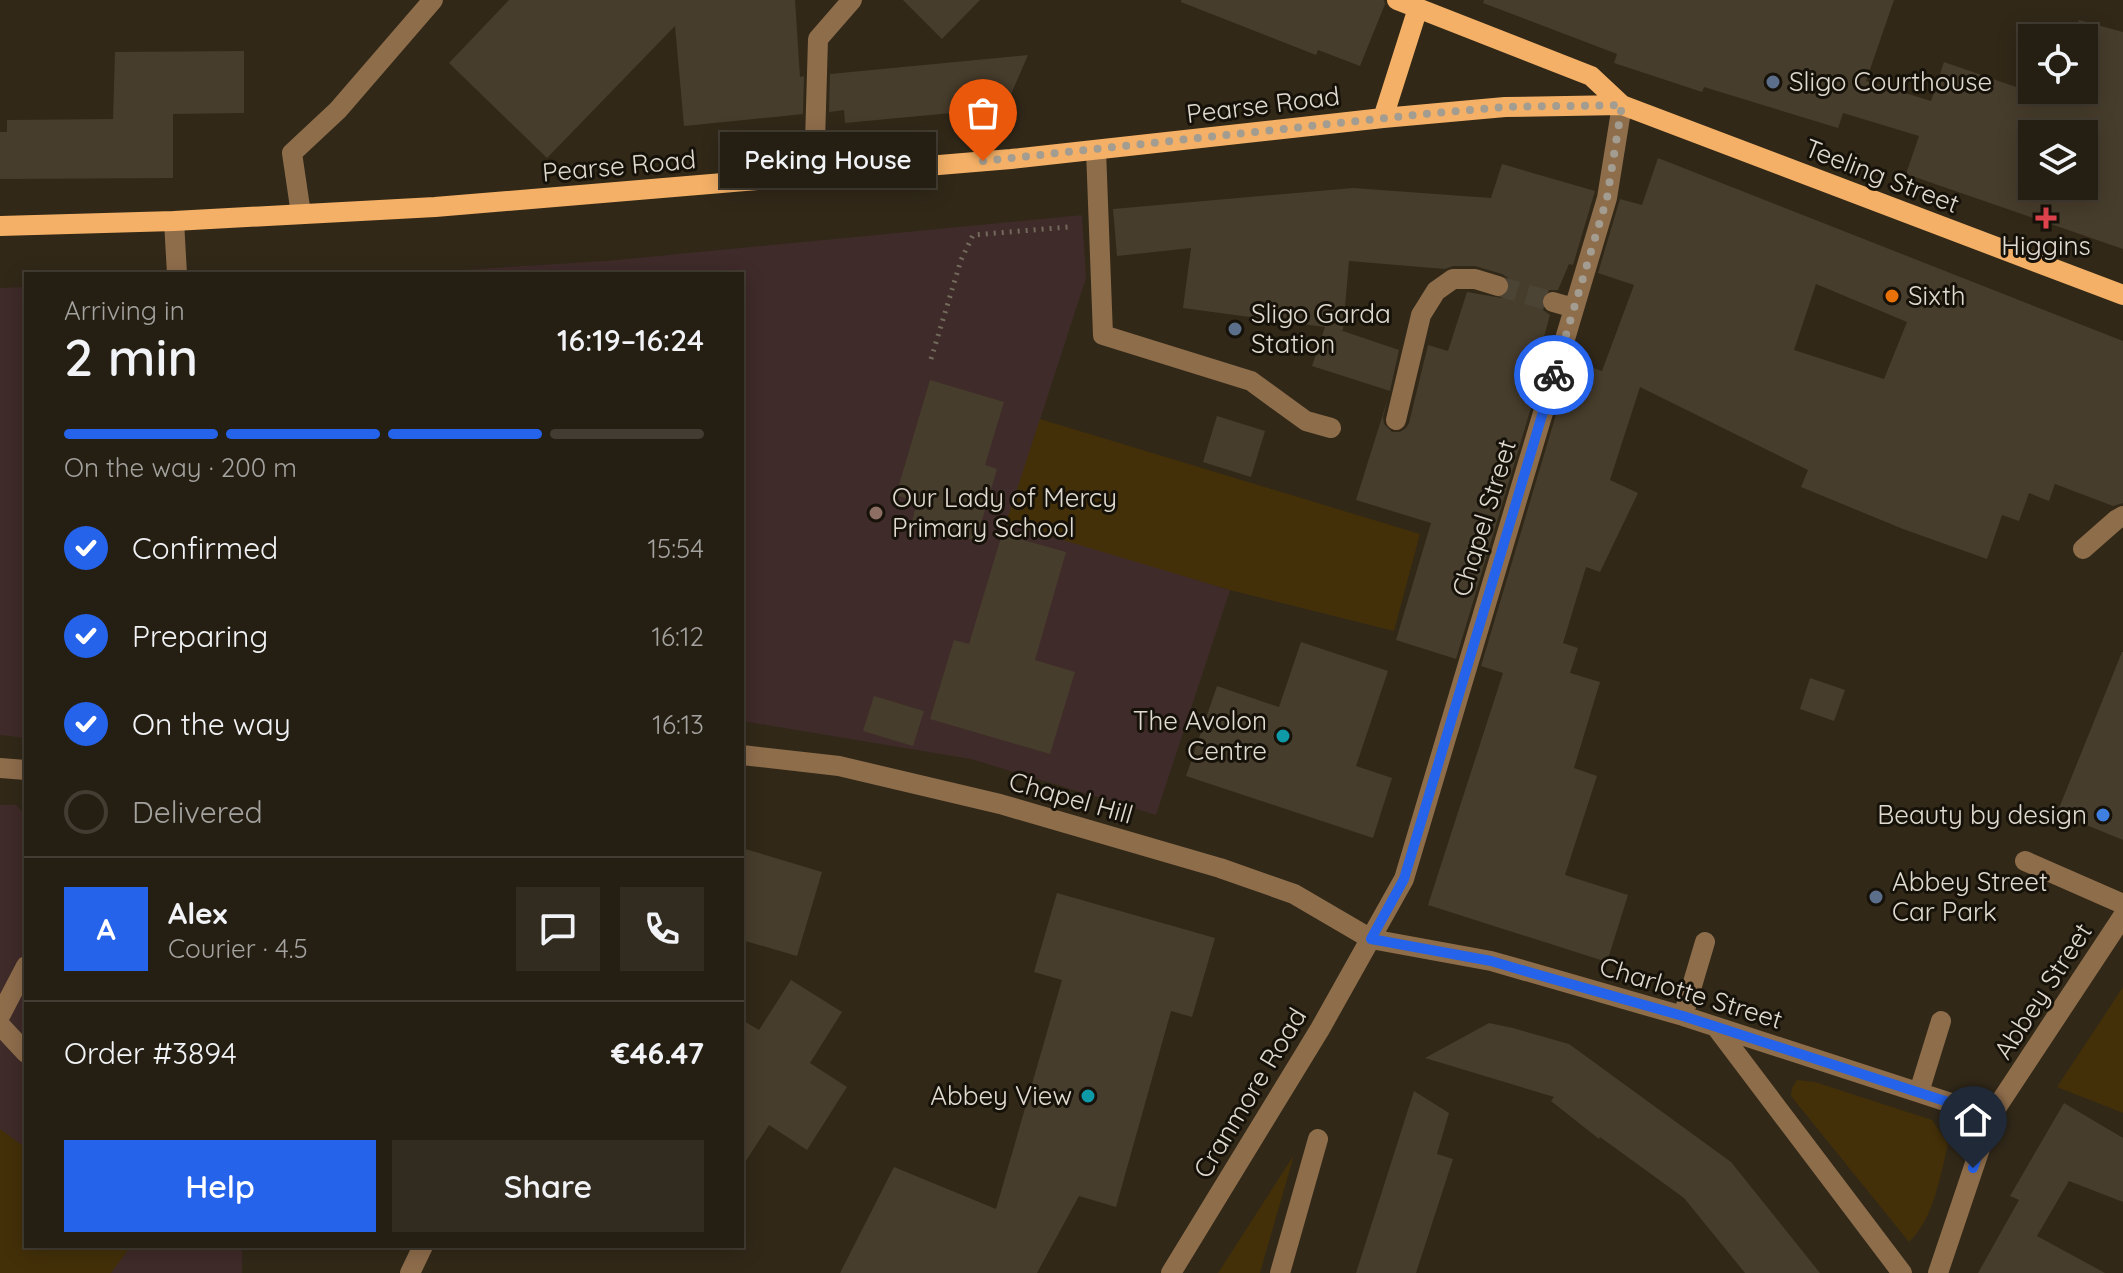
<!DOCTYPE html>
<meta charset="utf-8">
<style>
body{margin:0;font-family:Quicksand,sans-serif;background:#312b20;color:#f1f3f6;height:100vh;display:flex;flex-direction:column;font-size:30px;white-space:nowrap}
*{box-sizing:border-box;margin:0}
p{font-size:26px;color:#a3a29f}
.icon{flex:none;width:44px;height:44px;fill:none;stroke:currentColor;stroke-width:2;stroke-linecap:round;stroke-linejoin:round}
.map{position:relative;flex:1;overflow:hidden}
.panel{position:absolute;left:24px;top:272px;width:720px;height:976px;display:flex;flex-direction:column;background:#251e12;border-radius:0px;box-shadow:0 4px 20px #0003,0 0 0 2px #423c32}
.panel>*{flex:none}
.controls{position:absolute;left:2018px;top:24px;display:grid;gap:16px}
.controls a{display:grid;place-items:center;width:80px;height:80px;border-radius:0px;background:#251e12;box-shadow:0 4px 20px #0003,0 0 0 2px #423c32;font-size:40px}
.pin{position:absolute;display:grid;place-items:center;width:68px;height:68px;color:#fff;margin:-82px -34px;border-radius:50% 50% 50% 0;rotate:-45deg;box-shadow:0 0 8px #0007}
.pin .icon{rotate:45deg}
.courier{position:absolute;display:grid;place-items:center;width:80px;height:80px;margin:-40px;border:6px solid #2563eb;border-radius:50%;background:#fff;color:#222;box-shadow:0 2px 10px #0007}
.bubble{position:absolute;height:56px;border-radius:0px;background:#251e12;box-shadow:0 4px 20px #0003,0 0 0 2px #423c32;font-size:26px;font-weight:600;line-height:56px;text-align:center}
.summary em{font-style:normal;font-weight:600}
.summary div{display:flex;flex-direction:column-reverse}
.summary{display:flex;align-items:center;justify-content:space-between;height:136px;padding:0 40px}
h1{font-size:52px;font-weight:600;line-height:60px}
.bar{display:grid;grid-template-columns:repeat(4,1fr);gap:12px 8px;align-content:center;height:96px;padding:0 40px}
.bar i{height:10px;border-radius:6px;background:#423c32}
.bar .active{background:#2563eb}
.bar p{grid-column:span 4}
.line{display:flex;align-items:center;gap:20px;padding:0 40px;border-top:2px solid #423c32}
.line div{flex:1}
.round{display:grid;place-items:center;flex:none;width:84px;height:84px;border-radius:0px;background:#312b20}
ol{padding:0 40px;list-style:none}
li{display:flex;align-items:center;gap:24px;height:88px}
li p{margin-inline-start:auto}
li .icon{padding:8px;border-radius:50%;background:#2563eb;color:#fff;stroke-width:4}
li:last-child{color:#a3a29f}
li i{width:44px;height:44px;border:4px solid #423c32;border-radius:50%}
.action{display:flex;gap:16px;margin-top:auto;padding:16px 40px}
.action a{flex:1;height:92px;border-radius:0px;background:#2563eb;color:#fff;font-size:32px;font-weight:600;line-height:92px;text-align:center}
.action a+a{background:#312b20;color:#f1f3f6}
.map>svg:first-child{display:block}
.education{fill:#3f2b29}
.green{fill:#433009}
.building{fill:#473d2c;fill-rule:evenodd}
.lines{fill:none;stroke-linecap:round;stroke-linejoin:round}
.minor-tunnel{stroke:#4b4334;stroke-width:20;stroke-dasharray:20 10;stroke-linecap:butt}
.path{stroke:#726a5c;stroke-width:5;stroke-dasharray:2 6;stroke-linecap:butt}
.minor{stroke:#8e6d4b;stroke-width:20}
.major{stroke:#f4b066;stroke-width:20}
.done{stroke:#a39c90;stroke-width:8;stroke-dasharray:0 14.4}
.route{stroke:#2563eb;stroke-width:10}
.service-dot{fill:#5c6f8a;stroke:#16120a;stroke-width:3}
.health-dot{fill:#e0444e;stroke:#16120a;stroke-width:3}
.food-dot{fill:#e8710a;stroke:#16120a;stroke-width:3}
.education-dot{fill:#8d6e63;stroke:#16120a;stroke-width:3}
.culture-dot{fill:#0f9aa8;stroke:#16120a;stroke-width:3}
.shop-dot{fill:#3f7fe0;stroke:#16120a;stroke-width:3}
.labels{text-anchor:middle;stroke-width:6;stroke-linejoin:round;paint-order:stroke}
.poi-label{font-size:26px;fill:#e0dad0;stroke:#16120a;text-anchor:start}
.street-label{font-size:26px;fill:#e0dad0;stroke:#16120a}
</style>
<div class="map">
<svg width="2123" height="1273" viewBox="0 0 2123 1273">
<rect width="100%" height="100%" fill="#312818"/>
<path class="education" d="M1082,215l4,63 -73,225 114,55 103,32 -74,225 -185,-56 -229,-38v-447h-346l210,-13z
M26,287v451l-26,-3v-447z
M0,805h16l10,11v430h216v27h-242z"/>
<path class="green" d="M1040,419l380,115 -26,97 -164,-41 -224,-67z
M2123,987v126l-66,-26z
M1797,1080l18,2 117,38 16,24c-8,33 -14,74 -39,98l-118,-146 1,-8z
M0,1129l26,19v98h105l-20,27h-111z
M1294,1155l-34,118h-42z"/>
<path class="building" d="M509,0h286l5,77 4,-1 -1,38 -119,12 -9,-100 -128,132 -98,-95z
M903,0h77l-38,39z
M1181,0h203l1,4 -25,62 -42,-16 -2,5 -135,-53z
M1484,0h410l-28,81 65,20 13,-39 104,36 3,-8h33v-52h-12l7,-18 44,12v217l-217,-75 13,-38 -76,-23 -5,15 -134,-41 -2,5 -88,-29 3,-9 -134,-51zM2032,134h52v52h-52z
M244,51v62l-71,1v64l-173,1v-47h7v-12l106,-1 2,-67z
M1028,55l-23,53 -160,15 -1,-13 -15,2 1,-38z
M1658,158l465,183v162l-10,3 -58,-22 -6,17 -20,-8 -10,28 -17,-6 -15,44 -84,-30 -102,-42 7,-17 -168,-83 -30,93 28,13 -38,79 -14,-5 -23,76 15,5 -8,25 30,9 -26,86 23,8 -32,99 63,20 -21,67 -179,-57 75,-232 -22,-7 91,-305 30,10 32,-86 -36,-12 22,-74 22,6zM1816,284l91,38 -23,57 -90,-29z
M1502,164l93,27 -22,74 -4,-1 -11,26h-9l-6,3 -3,6 3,11 7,5 -10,36 7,3 -91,305 -60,-19 35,-117 -75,-23 32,-102 -5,19 1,7 8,8h8l6,-4 3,-5 19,-78 20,6 19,-59 35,6 8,-8 1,-6 -3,-6 -6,-4 -27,-8h-22l-8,3 -96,-8 -6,69h-3l59,20 -9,41 -78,-25 13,-39 -142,-19 8,-60 -74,8 -4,-47 240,-21 138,10z
M930,380l74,22 -19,63 12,4 -21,72 -64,-19 5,-20 -21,-7z
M1217,416l48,15 -14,46 -48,-15z
M1002,534l64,18 -31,108 40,12 -25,82 -120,-35 24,-79 15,4z
M1301,642l87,29 -32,95 36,12 -19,60 -187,-62 31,-90 62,21z
M2122,652h1v188l-66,-27z
M1810,678l35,12 -11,31 -34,-12z
M874,696l50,15 -11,35 -50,-15z
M742,848l80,24 -25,84 -55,-16z
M1057,893l158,45 -23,79 -21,-6 -55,196 -37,-11 -42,77h-197l54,-106 102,42 66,-229 -28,-8z
M791,980l51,32 -32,51 37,24 -40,63 -38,-25 -27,42v-147l17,10z
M1489,1023l24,5 56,16 162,118 89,111h-75l-61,-75 -84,-61 -1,2 -48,-38 3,-4 -129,-39z
M1414,1091l35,22 -12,41 16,5 -37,114h-60z
M2064,1103l59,35v64l-54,-21 -32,55 68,37h-127l41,-73 -9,-4z"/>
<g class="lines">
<path class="minor-tunnel" d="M1498,286l55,16"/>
<path class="path" d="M931,359l30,-99 12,-25 95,-8"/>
<path class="minor" d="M1096,150l7,185 148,46 55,40 25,7
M814,176l4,-137 34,-39
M301,214l-9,-61 46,-43 95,-110
M174,221l3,53
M1553,302l21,6
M1396,420l25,-105 15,-24 17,-12h22l23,7
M2083,549l33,-29 7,-4
M742,755l97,11 161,38 220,64 74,26 77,45 120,22 192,55 308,100
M0,768l26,2
M2025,861l98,43
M0,1016l26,-50
M1683,1016l22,-74
M0,1025l26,28
M1716,1027l186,246
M1919,1092l22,-71
M410,1273l13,-27
M1171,1273l149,-244 84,-150 203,-681 15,-93
M1280,1273l38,-134
M1938,1273l53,-157 132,-200"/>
<path class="major" d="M1397,0l194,76 31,29 501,190
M1383,118l35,-110
M0,226l174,-5 261,-14 576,-48 372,-41 122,-11 117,-2"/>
</g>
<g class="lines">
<path class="done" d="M983,161l431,-46 91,-8 117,-2 -15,93 -53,177"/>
<path class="route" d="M1554,375l-150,504 -33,60 120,22 27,8 165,47 308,100 -18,52"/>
</g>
<g class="service-dot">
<circle cx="1773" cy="82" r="8"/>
<circle cx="1235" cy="329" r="8"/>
<circle cx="1876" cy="897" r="8"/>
</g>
<path class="health-dot" d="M2042 206h8v8h8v8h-8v8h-8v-8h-8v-8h8z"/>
<circle class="food-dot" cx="1892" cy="296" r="8"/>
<circle class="education-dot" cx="876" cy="513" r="8"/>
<g class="culture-dot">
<circle cx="1283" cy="736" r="8"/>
<circle cx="1088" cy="1096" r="8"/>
</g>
<circle class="shop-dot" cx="2103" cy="815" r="8"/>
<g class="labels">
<g class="poi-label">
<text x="1789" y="91">Sligo Courthouse</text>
<text x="2046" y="255" text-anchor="middle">Higgins</text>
<text x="1908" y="305">Sixth</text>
<text x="1251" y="323">Sligo Garda<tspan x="1251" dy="30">Station</tspan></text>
<text x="892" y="507">Our Lady of Mercy<tspan x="892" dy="30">Primary School</tspan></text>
<text x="1267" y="730" text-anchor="end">The Avolon<tspan x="1267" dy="30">Centre</tspan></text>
<text x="2087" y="824" text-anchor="end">Beauty by design</text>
<text x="1892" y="891">Abbey Street<tspan x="1892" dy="30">Car Park</tspan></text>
<text x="1072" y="1105" text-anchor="end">Abbey View</text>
</g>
<g class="street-label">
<text transform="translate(1263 105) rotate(-7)" y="9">Pearse Road</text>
<text transform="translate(619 166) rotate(-5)" y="9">Pearse Road</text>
<text transform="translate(1882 176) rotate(21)" y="9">Teeling Street</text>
<text transform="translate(1484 518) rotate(-73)" y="9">Chapel Street</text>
<text transform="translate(1071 798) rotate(16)" y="9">Chapel Hill</text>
<text transform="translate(2043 991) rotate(-57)" y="9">Abbey Street</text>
<text transform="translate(1691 993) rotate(17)" y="9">Charlotte Street</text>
<text transform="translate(1250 1093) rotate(-59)" y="9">Cranmore Road</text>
</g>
</g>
</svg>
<div class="controls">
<a><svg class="icon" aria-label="locate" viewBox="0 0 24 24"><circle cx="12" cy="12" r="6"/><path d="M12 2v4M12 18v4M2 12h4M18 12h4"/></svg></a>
<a><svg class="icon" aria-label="layers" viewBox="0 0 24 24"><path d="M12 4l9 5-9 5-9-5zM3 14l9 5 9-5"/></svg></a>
</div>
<div class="pin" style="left:983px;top:161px;background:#ea580c"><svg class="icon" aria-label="bag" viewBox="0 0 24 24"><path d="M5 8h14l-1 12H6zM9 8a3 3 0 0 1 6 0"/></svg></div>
<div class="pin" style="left:1973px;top:1168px;background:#1f2937"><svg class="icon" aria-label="home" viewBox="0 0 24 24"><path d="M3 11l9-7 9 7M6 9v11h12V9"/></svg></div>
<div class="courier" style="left:1554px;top:375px"><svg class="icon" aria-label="bike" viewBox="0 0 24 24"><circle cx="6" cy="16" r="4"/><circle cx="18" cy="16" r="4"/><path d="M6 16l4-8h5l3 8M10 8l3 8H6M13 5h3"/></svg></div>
<div class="bubble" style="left:720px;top:132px;width:216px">Peking House</div>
<section class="panel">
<div class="summary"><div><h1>2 min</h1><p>Arriving in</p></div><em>16:19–16:24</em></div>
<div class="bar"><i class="active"></i><i class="active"></i><i class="active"></i><i></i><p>On the way · 200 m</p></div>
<ol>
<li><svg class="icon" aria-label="check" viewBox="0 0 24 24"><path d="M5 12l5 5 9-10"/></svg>Confirmed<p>15:54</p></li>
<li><svg class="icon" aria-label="check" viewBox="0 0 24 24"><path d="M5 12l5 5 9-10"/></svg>Preparing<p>16:12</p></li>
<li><svg class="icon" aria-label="check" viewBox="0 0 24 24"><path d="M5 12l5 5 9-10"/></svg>On the way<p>16:13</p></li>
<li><i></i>Delivered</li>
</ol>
<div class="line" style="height:144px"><b class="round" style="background:#2563eb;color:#fff">A</b><div><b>Alex</b><p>Courier · 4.5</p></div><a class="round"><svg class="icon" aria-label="chat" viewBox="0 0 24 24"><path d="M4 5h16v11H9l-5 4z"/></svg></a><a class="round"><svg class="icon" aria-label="phone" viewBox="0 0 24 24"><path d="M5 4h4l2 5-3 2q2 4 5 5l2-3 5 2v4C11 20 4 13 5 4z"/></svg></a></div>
<div class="line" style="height:104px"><div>Order #3894</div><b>€46.47</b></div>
<div class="action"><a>Help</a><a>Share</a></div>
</section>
</div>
